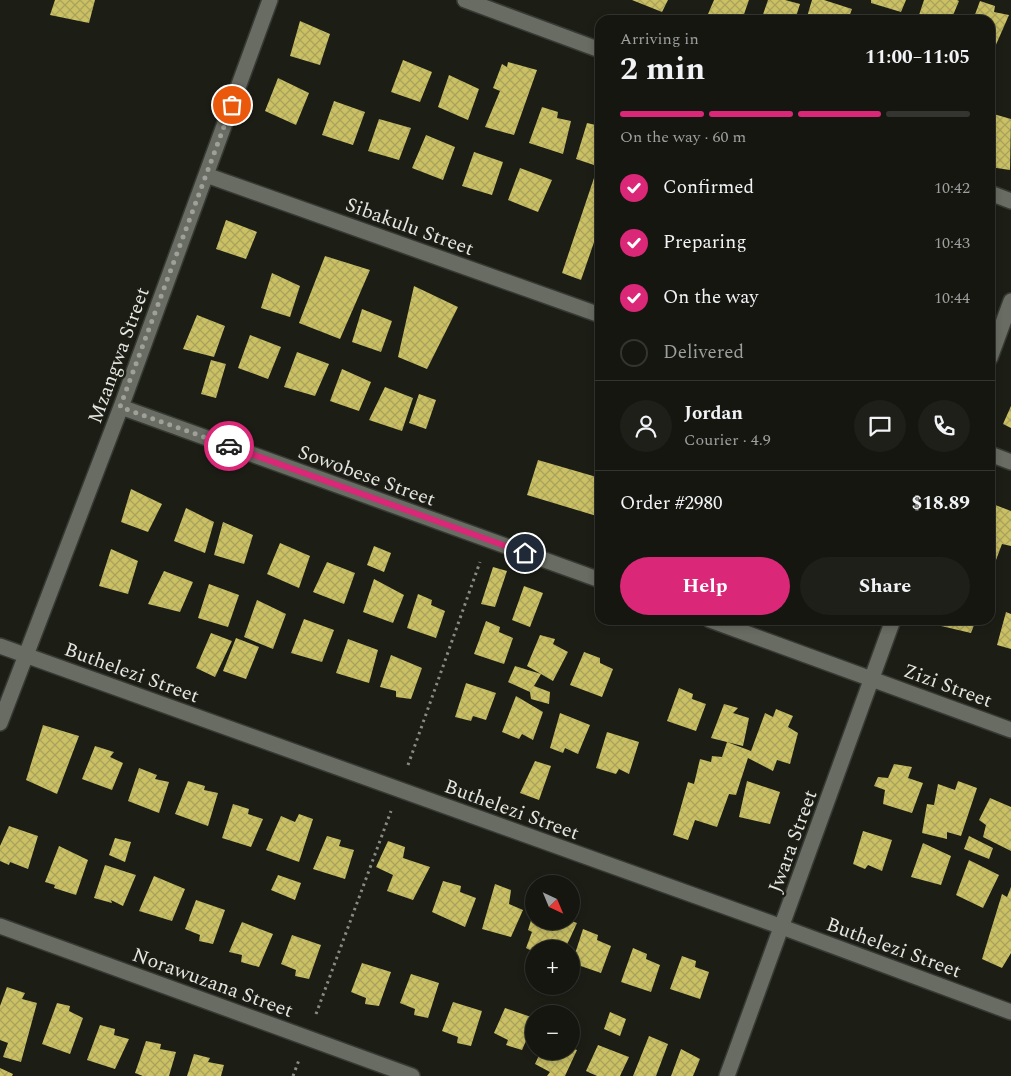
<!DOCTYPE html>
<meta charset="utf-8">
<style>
body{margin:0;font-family:Spectral,serif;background:#1e1f19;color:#f1f3f6;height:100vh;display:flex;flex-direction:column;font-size:19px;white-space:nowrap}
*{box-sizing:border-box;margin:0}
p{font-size:16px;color:#9d9f9f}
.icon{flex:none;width:28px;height:28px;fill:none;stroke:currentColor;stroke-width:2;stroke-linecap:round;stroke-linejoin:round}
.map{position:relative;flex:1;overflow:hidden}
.side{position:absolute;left:595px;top:15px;width:400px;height:610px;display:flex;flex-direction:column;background:#151610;border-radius:15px;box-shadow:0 2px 8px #0003,0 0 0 1px #343530}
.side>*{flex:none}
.needle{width:32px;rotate:136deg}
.tools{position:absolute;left:525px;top:875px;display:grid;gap:10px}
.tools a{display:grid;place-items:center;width:55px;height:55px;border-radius:50%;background:#151610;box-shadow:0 2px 8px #0003,0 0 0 1px #343530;font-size:25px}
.pin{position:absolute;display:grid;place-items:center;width:42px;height:42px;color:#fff;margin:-21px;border:2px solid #fff;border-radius:50%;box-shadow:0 1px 5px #0007}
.courier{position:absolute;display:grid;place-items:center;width:50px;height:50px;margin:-25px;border:4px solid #db2777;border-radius:50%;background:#fff;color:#222;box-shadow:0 1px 6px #0007}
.head em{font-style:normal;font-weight:700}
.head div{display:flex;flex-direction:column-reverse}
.head{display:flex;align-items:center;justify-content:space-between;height:85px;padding:0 25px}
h1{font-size:32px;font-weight:700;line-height:38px}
.bar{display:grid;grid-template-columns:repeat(4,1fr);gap:8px 5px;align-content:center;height:60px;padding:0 25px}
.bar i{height:6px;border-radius:4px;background:#343530}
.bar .current{background:#db2777}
.bar p{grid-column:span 4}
.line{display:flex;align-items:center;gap:12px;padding:0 25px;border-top:1px solid #343530}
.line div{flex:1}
.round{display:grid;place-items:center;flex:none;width:52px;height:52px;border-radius:26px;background:#1e1f19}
ol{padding:0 25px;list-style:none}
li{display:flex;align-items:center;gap:15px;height:55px}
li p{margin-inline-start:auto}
li .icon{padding:5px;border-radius:50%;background:#db2777;color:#fff;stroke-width:4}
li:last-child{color:#9d9f9f}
li i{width:28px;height:28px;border:2px solid #343530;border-radius:50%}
.cta{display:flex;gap:10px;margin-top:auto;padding:10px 25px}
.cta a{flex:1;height:58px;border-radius:30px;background:#db2777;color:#fff;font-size:20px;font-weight:700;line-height:58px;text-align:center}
.cta a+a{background:#1e1f19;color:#f1f3f6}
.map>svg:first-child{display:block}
.building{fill:url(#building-cross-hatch)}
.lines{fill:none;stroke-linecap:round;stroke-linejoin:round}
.street-casing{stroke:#373934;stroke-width:18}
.path{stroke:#888a84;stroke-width:3;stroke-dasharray:2.5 4;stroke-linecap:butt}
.street{stroke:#686c62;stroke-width:15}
.done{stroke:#9ea099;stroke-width:5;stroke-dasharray:0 9}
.route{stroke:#db2777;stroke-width:6}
.labels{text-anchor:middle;stroke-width:5;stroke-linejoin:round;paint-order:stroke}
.street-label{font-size:20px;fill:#e4e6e0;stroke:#1c1e16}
</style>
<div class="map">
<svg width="1011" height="1076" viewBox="0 0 1011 1076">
<defs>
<pattern id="building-cross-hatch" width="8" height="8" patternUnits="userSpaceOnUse" patternTransform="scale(1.25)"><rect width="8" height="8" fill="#cbc164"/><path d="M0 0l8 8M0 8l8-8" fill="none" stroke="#a9a25c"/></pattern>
</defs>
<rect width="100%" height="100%" fill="#1c1e16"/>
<path class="building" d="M55,0h40l-6,23 -39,-8z
M632,0h36l-6,12z
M714,0h35l-6,17 -35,-3z
M768,0h17l15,4 -5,16h-34z
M812,0h12l28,9 -4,11h-42z
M871,0h35l-5,12 -30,-9z
M924,0h33l2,1 -8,19h-28l-5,-2z
M980,1l15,5 -1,6 15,3 -14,32 -5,-2v-25h-17z
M300,21l30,13 -10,31 -30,-9z
M403,60l29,12 -12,30 -29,-10z
M508,62l29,8 -23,65 -29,-8 15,-36 -7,-3 9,-24 5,3z
M449,75l30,14 -11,31 -30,-13z
M278,78l31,15 -13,32 -31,-14z
M334,101l31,11 -12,33 -31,-10z
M542,107l16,5 -1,6 14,3 -8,33 -34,-11z
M990,113l21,6 -1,51 -20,-3z
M379,119l32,9 -12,32 -31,-9z
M587,123l13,3v41l-24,-8z
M426,135l29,12 -12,33 -31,-12z
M474,152l29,10 -11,33 -30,-9z
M520,168l32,12 -14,32 -30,-12z
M594,178l6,4v43l-19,55 -19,-7z
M226,220l31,12 -11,27 -30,-10z
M325,256l45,14 -30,69 -41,-16z
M272,273l28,13 -10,31 -29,-9z
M414,286l44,21 -31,62 -29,-12z
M362,309l30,12 -11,31 -29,-10z
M197,315l28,11 -11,31 -31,-8z
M250,335l31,12 -13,32 -30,-11z
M297,352l32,12 -14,32 -31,-9z
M211,360l15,4 -10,34 -15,-4z
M342,369l29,13 -12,29 -29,-10z
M385,387l28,11 -11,33 -33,-11z
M419,394l17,6 -10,29 -17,-6z
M1011,406v22l-8,-4z
M538,460l62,18v39l-73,-22z
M131,489l31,15 -14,28 -27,-10z
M990,503l21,8v35l-9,-2 -12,32z
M186,508l28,14 -9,31 -31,-12z
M223,522l30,13 -9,29 -30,-9z
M280,543l30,13 -11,32 -32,-14z
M374,546l17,7 -7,19 -17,-7z
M111,549l27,12 -10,33 -29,-8z
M327,562l28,11 -11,31 -31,-12z
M493,567l14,4 -12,36 -14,-3z
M164,571l29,11 -13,30 -32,-8z
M374,579l30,16 -11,28 -30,-11z
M209,584l30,11 -11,32 -30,-9z
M524,586l19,7 -13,34 -18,-7z
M418,594l14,6 -1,5 14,6 -9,27 -29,-10z
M257,600l29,14 -13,35 -29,-12z
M1006,612l5,2v35l-14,-4z
M304,619l30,11 -12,32 -31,-9z
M943,620h33l-5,13 -30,-7z
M486,621l14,6 -1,5 14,6 -9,26 -30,-10z
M211,633l21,8 -17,36 -19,-9z
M540,635l15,4 -2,5 15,8 -15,29 -12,-7 -7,12 16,6 -1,12 -18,-5 -1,-7 -22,-10 7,-16 26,8 -14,-8z
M236,638l23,9 -13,32 -23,-8z
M348,639l30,11 -9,33 -33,-10z
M584,652l16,6v5l13,6 -11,28 -32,-12z
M391,655l31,13 -11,31 -15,-2v-6l-16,-4z
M466,683l30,10 -10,27 -13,-4 -2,5 -16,-4z
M679,688l14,6 -1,5 14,5 -10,27 -29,-10z
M516,696l27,16 -10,28 -11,-6 -3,5 -17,-7z
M724,704l14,4 -5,5 16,5 -6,28 -32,-8z
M776,709l17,7 -5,11 10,6 -8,31 -13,-4 -4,11 -25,-13 -12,37 -7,-1 -12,33 -22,-7 -7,20 -15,-5 15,-53 6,2 6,-25 11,3 1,-6 10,1 5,-15 24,9 14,-38 8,4z
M560,713l30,12 -12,29 -13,-6 -2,5 -13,-5z
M43,725l36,11 -22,58 -31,-14z
M607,732l32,10 -10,32 -10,-5 -3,5 -20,-6z
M95,746l19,6 -4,5 13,6 -11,27 -30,-11z
M535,761l16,5 -12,34 -19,-7z
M894,764l18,3 -4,11 15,5 -11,30 -29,-9 2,-14 -11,-4 4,-9 10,1z
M139,768l18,7 -2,4 14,3 -10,31 -31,-12z
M188,781l17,5 -1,4 14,3 -10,33 -33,-12z
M747,781l33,11 -10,32 -31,-7z
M958,781l19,7 -16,48 -14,-4v7l-25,-6 5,-29 7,1 4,-21 17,6z
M990,798l21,9v44l-28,-14 3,-12 -7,-5z
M233,804l16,5 -1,5 15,5 -12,28 -29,-9z
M299,814l14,5 -14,43 -33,-12 15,-34 14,6z
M9,826l29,10 -10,33 -18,-7 -1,3 -9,-4v-15z
M863,831l29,9 -10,31 -14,-6 -3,4 -12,-5z
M327,836l14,4 -2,6 15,4 -9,29 -32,-10z
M969,836l24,12 -4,11 -25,-10z
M115,838l16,4 -6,20 -16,-7z
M388,841l17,6 -2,11 27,9 -17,33 -26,-9 6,-16 -17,-8z
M923,843l28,13 -10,29 -30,-8z
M59,846l29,14 -12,35 -22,-7 1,-3 -10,-3z
M969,860l30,15 -16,33 -27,-13z
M105,865l31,10 -13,31 -12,-6 1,3 -18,-5z
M278,875l23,8 -6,17 -24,-10z
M154,876l31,13 -13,32 -33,-10z
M443,881l18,5 -1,6 16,6 -11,29 -33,-15z
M495,884l16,6 -2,14 14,6 -12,27 -29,-8z
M1011,887v66l-9,15 -20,-9 20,-65 5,3z
M196,900l29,10 -12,34 -14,-3 1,-6 -15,-6z
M533,914l1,7h37l6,2 -12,26h-31v3l-8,-4 6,-16 -4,-2z
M242,922l31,12 -14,33 -18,-5 1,-7 -13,-3z
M583,929l15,6 -1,5 14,6 -10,27 -29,-10z
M292,935l29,10 -12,34 -14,-3 1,-6 -15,-6z
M633,948l14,6 -1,5 14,6 -9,27 -30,-10z
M682,956l14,5 -1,6 14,5 -9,27 -30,-10z
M362,963l29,9 -12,34 -14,-2 1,-6 -15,-6z
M411,974l28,9 -11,35 -14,-3 1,-6 -15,-6z
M7,987l18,6 -3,6 15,4 -16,59 -18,-5 5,-14 -8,-3v-34z
M453,1002l29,9 -11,35 -14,-3 1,-6 -16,-6z
M57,1003l13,3 -1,5 14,7 -13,36 -28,-10z
M505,1008l29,10v5l-12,27 -16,-5 2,-5 -14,-7z
M610,1012l16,7 -6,17 -16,-7z
M100,1025l15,4 -1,6 15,4 -14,30 -28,-9z
M649,1036l19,8 -12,32h-23z
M146,1041l15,3 -1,5 16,3 -7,24h-26l-8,-3z
M598,1045l31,12 -9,19h-23l-11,-5z
M571,1048l6,2 -12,26h-18l3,-4 -15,-8 6,-13h30z
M681,1049l19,10 -7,17h-22z
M194,1054l16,4 -2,4 16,3 -3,11h-34z
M0,1068l13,6 -1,2h-12z"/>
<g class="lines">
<g class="street-casing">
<path id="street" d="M465,0l135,50
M206,175l394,140
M990,193l21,8
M990,358l21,-57
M121,407l479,173
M990,454l21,8
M710,620l301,110
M0,646l782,281 229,85
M0,723l121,-316 149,-407
M0,926l412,150
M727,1076l166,-456"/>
</g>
<path class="path" d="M408,765l72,-203
M316,1014l75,-203
M293,1076l6,-16"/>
<use href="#street" class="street"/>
</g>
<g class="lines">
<path class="done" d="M229,446l-109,-39 112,-302"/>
<path class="route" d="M229,446l296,107"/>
</g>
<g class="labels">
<g class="street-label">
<text transform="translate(410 226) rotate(20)" y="7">Sibakulu Street</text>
<text transform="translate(118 355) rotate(-70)" y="7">Mzangwa Street</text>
<text transform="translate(367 475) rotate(20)" y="7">Sowobese Street</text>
<text transform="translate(132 672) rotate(20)" y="7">Buthelezi Street</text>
<text transform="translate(948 685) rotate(20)" y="7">Zizi Street</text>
<text transform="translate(512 809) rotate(20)" y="7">Buthelezi Street</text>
<text transform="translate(792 841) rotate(-70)" y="7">Jwara Street</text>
<text transform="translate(894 947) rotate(20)" y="7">Buthelezi Street</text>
<text transform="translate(213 982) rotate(20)" y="7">Norawuzana Street</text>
</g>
</g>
</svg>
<div class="tools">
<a><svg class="needle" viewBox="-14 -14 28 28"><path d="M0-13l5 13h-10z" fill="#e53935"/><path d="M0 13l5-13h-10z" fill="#9d9f9f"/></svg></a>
<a>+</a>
<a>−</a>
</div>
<div class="pin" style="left:232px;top:105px;background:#ea580c"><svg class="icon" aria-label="bag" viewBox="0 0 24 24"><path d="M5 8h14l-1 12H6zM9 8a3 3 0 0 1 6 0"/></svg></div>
<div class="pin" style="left:525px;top:553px;background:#1f2937"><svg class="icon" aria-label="home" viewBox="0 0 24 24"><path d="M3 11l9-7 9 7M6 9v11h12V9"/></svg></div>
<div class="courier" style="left:229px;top:446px"><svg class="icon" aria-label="car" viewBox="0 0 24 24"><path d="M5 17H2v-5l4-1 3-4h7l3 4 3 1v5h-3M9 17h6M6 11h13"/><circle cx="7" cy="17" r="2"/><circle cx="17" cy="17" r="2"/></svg></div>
<section class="side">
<div class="head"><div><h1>2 min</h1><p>Arriving in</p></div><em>11:00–11:05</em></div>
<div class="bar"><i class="current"></i><i class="current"></i><i class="current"></i><i></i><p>On the way · 60 m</p></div>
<ol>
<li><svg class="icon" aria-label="check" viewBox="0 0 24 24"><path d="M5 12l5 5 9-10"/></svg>Confirmed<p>10:42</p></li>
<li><svg class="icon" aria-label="check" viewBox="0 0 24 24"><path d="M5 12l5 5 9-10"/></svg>Preparing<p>10:43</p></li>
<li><svg class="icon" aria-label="check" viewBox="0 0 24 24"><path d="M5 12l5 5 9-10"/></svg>On the way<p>10:44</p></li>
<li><i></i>Delivered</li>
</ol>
<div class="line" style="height:90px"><a class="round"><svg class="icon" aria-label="person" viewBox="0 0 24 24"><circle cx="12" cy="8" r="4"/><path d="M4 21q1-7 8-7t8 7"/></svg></a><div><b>Jordan</b><p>Courier · 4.9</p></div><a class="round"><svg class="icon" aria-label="chat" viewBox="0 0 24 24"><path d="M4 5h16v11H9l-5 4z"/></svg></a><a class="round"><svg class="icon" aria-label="phone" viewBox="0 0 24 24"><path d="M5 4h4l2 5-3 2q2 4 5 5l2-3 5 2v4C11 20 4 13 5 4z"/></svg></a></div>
<div class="line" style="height:65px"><div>Order #2980</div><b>$18.89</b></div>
<div class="cta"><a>Help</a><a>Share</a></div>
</section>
</div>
